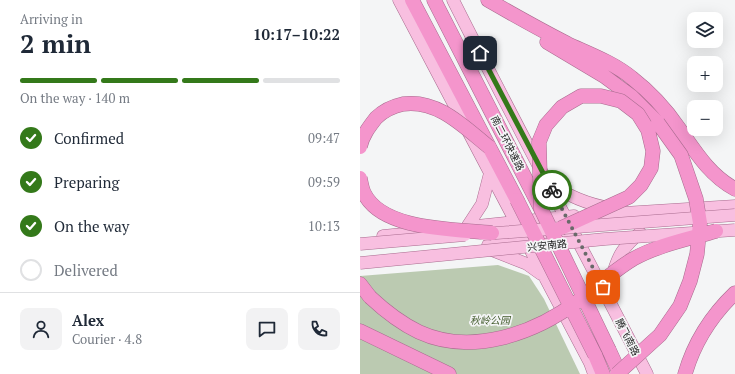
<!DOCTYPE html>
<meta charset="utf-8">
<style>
body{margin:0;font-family:"PT Serif","Noto Sans SC",serif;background:#f2f2f3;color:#1f2937;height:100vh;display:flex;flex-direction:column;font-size:15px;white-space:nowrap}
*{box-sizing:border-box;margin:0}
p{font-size:13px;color:#747a83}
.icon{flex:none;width:22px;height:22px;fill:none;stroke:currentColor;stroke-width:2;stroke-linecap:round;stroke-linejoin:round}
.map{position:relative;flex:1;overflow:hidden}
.sheet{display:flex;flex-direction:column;background:#fff;width:360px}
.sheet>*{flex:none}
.buttons{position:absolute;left:327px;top:12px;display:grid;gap:8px}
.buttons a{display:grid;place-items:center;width:36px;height:36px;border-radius:8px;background:#fff;box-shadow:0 4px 16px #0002;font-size:20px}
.pin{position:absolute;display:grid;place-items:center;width:34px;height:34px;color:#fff;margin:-17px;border-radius:8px;box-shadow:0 2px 6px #0006}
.courier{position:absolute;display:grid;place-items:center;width:40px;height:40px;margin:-20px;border:3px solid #34791a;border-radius:50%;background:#fff;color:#222;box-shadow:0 1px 5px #0007}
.head em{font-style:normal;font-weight:800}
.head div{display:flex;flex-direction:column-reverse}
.head{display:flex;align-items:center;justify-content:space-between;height:68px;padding:0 20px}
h1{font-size:26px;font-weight:800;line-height:30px}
.bar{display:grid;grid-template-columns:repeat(4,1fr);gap:6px 4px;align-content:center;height:48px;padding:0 20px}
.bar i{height:5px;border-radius:3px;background:#e0e1e3}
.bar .current{background:#34791a}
.bar p{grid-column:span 4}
.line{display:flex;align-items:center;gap:10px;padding:0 20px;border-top:1px solid #e0e1e3}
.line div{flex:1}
.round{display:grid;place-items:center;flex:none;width:42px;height:42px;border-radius:8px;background:#f2f2f3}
ol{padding:0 20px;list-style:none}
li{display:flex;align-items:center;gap:12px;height:44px}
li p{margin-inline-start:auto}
li .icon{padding:4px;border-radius:50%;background:#34791a;color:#fff;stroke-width:4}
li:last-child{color:#747a83}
li i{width:22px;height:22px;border:2px solid #e0e1e3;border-radius:50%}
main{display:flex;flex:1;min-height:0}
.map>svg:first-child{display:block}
.green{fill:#bbcab1}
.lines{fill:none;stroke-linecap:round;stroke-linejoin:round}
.major-casing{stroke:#a96c8f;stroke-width:13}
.highway-casing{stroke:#a96c8f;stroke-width:15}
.major{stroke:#f8bfe0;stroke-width:12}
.highway{stroke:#f495cc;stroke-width:14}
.major-bridge-casing{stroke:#a96c8f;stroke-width:13;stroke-linecap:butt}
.highway-bridge-casing{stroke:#a96c8f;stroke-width:15;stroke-linecap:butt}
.major-bridge{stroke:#f8bfe0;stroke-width:12}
.highway-bridge{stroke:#f495cc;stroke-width:14}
.done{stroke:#696a6a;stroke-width:4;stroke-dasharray:0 7.2}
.route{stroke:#34791a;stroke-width:5}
.labels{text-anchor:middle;stroke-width:3.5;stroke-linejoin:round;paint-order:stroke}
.street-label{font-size:10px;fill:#1e1f1f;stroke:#f4f5f6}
.park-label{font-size:10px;font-style:italic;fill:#435c2d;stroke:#f4f5f6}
</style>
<main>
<section class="sheet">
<div class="head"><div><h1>2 min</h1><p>Arriving in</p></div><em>10:17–10:22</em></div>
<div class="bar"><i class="current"></i><i class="current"></i><i class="current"></i><i></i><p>On the way · 140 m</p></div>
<ol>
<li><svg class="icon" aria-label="check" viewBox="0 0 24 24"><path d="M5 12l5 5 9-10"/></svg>Confirmed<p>09:47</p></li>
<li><svg class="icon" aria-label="check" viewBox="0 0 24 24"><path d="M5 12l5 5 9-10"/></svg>Preparing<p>09:59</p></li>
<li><svg class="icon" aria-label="check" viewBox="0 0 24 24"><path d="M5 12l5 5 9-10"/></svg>On the way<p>10:13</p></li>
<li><i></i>Delivered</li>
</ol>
<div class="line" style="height:72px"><a class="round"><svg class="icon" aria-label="person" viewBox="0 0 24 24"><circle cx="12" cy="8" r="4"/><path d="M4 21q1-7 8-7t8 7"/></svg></a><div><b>Alex</b><p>Courier · 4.8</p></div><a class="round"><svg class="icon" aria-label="chat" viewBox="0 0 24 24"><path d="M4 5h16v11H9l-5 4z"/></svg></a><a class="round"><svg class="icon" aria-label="phone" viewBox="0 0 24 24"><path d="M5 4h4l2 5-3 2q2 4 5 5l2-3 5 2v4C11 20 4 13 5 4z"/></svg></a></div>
</section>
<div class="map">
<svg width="375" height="374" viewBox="0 0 375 374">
<rect width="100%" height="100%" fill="#f4f5f6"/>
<path class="green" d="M138,265l31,11 15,23 36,75h-220v-98z"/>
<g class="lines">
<g class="major-casing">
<path id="major" d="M39,0l191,363 4,11
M93,0c63,125 130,249 194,374
M190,183c19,14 37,21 60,25
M232,215l143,-9
M107,227l107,-11
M107,227l15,-23 8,-31
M23,236l51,-5
M128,245l75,-8
M129,249l38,15 14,10
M252,277c6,-22 11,-30 28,-44"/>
</g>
<g class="highway-casing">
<path id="highway" d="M52,0l105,200
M74,0l107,209
M128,0c26,15 53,30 80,44 22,10 46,19 64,34 18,14 33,30 46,49 17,24 31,48 57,62
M187,42l57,34 27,20 27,27
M0,284l10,13
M0,331l89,43
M249,350l11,24
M235,355l8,19
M325,374c9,-31 27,-59 50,-81"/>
</g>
<use href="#major" class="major"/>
<use href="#highway" class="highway"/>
<g class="major-bridge-casing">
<path id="major-bridge" d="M123,234l252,-19
M0,244l105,-9
M0,263l245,-24 130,-9"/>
</g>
<g class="highway-bridge-casing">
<path id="highway-bridge" d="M0,147c2,-11 9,-20 16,-29 7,-7 18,-12 27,-14 35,-5 61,23 86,43
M0,178c1,5 2,11 4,15 18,38 92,36 128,40
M157,200l78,155
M201,228l68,-31 12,-12 10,-17 2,-17 -5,-21 -10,-16 -17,-13 -20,-5h-20l-19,11 -16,18 -7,17 2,67 68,141
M10,297c15,14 30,26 49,35 52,24 115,2 159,-31 18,-14 35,-30 55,-42 25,-14 56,-20 83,-28
M257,374l43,-39 20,-29 10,-25 7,-27 3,-31 -4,-24 -15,-44 -23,-32"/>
</g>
<use href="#major-bridge" class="major-bridge"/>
<use href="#highway-bridge" class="highway-bridge"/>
</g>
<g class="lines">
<path class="done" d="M192,190l51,97"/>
<path class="route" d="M120,53l72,137"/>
</g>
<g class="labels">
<g class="street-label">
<text transform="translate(148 143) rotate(63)" y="4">南二环快速路</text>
<text transform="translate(187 245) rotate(-6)" y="4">兴安南路</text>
<text transform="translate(268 337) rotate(63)" y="4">腾飞南路</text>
</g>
<g class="park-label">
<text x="130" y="324">秋岭公园</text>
</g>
</g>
</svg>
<div class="buttons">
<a><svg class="icon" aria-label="layers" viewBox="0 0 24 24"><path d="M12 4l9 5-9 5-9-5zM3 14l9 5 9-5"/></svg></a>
<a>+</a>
<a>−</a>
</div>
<div class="pin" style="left:243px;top:287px;background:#ea580c"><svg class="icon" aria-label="bag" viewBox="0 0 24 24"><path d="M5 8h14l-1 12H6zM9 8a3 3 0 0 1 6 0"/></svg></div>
<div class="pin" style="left:120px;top:53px;background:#1f2937"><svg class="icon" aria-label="home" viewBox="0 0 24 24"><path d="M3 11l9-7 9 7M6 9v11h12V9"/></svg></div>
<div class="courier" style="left:192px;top:190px"><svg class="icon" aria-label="bike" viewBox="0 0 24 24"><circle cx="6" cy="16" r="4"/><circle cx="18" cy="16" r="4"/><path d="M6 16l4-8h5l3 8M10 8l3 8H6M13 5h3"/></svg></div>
</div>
</main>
